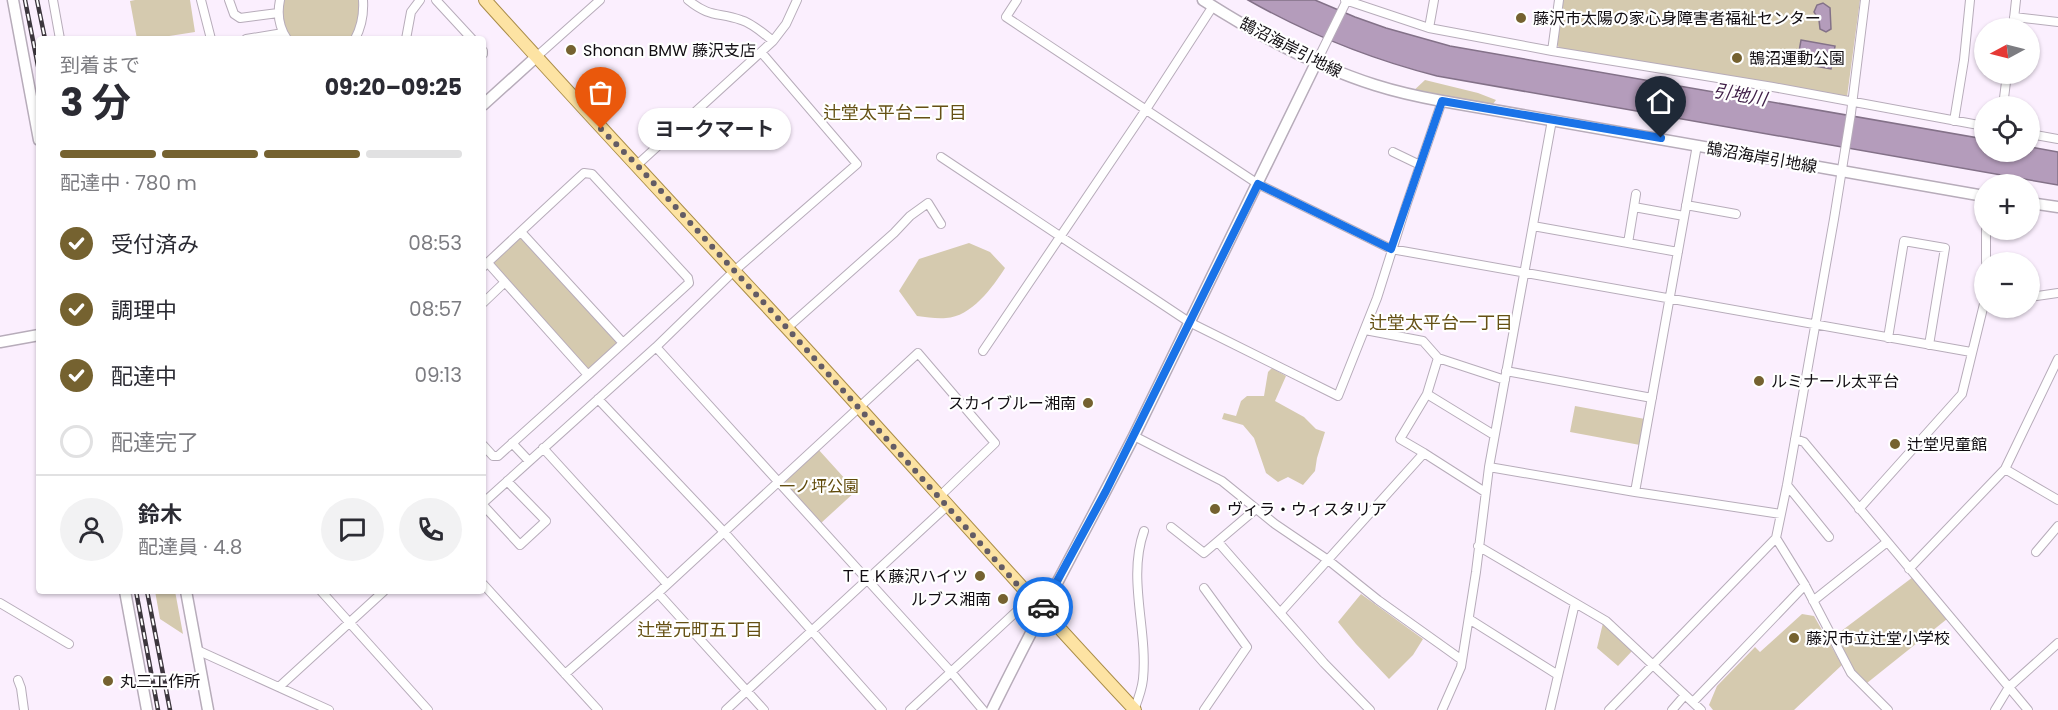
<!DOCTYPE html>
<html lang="ja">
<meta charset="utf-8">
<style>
body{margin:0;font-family:Poppins,"Noto Sans JP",sans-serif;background:#f2f2f3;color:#2b2b33;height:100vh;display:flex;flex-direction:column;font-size:22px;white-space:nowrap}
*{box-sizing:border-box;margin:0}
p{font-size:20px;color:#7c7c81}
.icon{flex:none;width:33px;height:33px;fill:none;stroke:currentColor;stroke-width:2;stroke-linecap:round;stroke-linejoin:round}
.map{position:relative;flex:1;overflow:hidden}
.drawer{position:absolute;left:36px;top:36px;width:450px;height:558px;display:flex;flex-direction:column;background:#fff;border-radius:6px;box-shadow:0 2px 4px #0004}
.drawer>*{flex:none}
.needle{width:39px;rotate:263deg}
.tools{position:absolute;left:1974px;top:18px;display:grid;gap:12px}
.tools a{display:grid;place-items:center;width:66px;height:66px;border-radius:50%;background:#fff;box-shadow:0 2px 4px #0004;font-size:30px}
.pin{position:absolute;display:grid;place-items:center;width:51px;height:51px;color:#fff;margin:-62px -26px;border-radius:50% 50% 50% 0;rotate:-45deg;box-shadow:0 0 6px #0007}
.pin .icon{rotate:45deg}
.courier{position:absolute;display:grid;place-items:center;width:60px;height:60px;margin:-30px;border:4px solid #1a73e8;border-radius:50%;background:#fff;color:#222;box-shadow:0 2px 8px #0007}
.bubble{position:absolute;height:42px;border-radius:21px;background:#fff;box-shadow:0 2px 4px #0004;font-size:20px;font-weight:700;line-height:42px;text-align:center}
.head em{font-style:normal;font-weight:700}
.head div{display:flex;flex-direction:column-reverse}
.head{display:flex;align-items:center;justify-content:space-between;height:102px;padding:0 24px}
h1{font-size:39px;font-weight:700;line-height:45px}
.bar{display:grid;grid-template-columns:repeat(4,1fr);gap:9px 6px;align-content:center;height:72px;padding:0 24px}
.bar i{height:8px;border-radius:4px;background:#e1e1e2}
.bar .selected{background:#756230}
.bar p{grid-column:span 4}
.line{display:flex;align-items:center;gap:15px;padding:0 24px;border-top:2px solid #e1e1e2}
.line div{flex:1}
.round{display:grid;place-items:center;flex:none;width:63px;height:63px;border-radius:32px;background:#f2f2f3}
ol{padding:0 24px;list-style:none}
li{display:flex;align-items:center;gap:18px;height:66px}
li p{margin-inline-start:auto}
li .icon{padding:6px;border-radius:50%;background:#756230;color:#fff;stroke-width:4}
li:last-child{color:#7c7c81}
li i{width:33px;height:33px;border:3px solid #e1e1e2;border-radius:50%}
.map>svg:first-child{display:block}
.green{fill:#d5caaf}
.water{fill:#b49cbb;stroke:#837188;stroke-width:1.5}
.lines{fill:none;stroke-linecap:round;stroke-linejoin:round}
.street-casing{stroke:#b7acba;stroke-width:10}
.secondary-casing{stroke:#b7acba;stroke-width:13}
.primary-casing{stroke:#a98c49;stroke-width:14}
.street{stroke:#fff;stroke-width:8}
.secondary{stroke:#fff;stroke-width:10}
.primary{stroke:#fde3a3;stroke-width:12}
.rail-casing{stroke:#3d373e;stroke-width:4.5}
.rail{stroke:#fff;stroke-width:2;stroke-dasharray:7;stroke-linecap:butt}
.done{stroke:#635c65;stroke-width:6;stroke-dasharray:0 10.8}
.route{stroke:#1a73e8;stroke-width:8}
.poi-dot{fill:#756230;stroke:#fff;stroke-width:2}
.labels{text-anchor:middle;stroke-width:4.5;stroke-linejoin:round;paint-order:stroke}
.poi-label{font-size:16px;fill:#110d12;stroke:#fff;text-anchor:start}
.street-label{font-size:16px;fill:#110d12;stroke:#fff}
.park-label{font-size:16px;fill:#604a0a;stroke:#fff}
.water-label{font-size:18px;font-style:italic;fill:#3f1e47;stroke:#fff}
.neighbourhood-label{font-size:18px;fill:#655014;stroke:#fff}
</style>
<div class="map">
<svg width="2058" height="710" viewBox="0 0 2058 710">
<rect width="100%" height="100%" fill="#fbeffe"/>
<path class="green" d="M135,0h55l5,32 -45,7h-13l-7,-38z
M283,0h77c1,14 0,27 -9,39h-60l-10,-22z
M1563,0h297l-13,97 -288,-49 -2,-4z
M1425,80l53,13 18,7 -7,9 -79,-15z
M521,232l102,111 -35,32 -100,-112z
M969,243l21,9 15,16c-12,19 -34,49 -59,50 -9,1 -19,-1 -29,-2l-18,-25 20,-32z
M1272,368l14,8 -11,25 29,16 12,12 9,3 -8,26 -2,13 -12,14 -15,-8 -10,5 -12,-9 -12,-35 -11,-13 -21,-6 2,-6 12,3 5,-15 6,-5h17l4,-24z
M1575,406l70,13 -5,26 -70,-13z
M818,449l38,42 -35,32 -38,-41z
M1913,577l34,42 -80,64 -14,-13 -17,-35z
M155,591h20l8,43 -23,-15z
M1361,594l62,45 -10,16 -24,24 -33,-35 -18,-22z
M1802,614l12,2 28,49 -48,45h-81l-4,-5 8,-19 38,-39 5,5z
M1603,623l29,28 -14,15 -21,-18z"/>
<path class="water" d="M1248,0h67l40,17 31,11 64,18 534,93v13h46v-5l28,5v33l-621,-109c-67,-17 -129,-42 -189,-76z
M1823,3l7,5 1,21 -5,3 -6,-3 -1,-9 -5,-8 3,-7z
M1801,40l34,6 -4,23 -34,-6z"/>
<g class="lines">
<g class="street-casing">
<path id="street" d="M53,0l7,39
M201,0l10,39
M229,0l5,14 6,4 38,-5
M280,0c-3,14 -1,27 7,39
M436,0l36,39
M688,0c22,18 30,12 53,20 11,3 23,14 32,21
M1017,0l-11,17 252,167 133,65 580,103
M1345,0l84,28 123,23 221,36 211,39
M2014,17l44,5
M1429,28l5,-28
M2013,28l3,-28
M246,39l37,-6
M355,39c7,-13 9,-24 8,-39
M406,39l5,-27 9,-12
M483,51v3
M1552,51l7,-51
M535,58l65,-58
M1317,61l30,-61
M2003,106l4,-32
M1954,121l10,-61 6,-60
M2030,134l28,5
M1393,152l27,13
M941,157l248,165 149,74 39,-98 29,-92 36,-105
M637,165l136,-124 13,-17 11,-24
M1686,205l50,9
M1634,207l50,9
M1533,226l145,26
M521,232l102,111
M1628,243l8,-49
M1986,262v-32
M483,267c33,-31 67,-63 101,-94l8,1 96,104 1,5 -101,92 -100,-112
M2030,297l28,-4
M483,303l22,-21
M787,328l107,-95 16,-17 18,-13 13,21
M1365,330l58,11 15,17 67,22
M1888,338l16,-97 41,7 -16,97
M656,347l295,325 32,38
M983,351l162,-240 68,-105
M1506,371l146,27
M1427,394l67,41
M598,399l126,133 158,178
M1134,436l88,45 53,43 53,36 50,40 84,60
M1795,439l9,3 224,268
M512,443l17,18
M483,445l10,11h5l90,-81
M543,448l124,136
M1424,453l-24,-14 27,-45 11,-36
M1489,467l146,25 146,22
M2005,469l53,31
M1787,485l42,52
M1635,492l62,-347
M483,503l173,-156 77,-75 124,-108 -96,-112
M483,505l37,40 26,-24 -39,-40
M1859,509l103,-115 22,-90
M1171,527l33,26 52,-44
M1776,538l29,47 46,88 37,37
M1218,542l106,121 46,47
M1478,546l128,75 95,89
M2036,552l22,-26
M1909,569l96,-100 53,-110
M483,584l115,126
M1204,588l43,59 -43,63
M321,591l107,119
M658,593l106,117
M1813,601l74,-59
M0,603l69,41
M1280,613l144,-160 61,39
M1469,619l89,56
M197,650l132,60
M565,674l93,-81 260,-240 77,90 -56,54
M18,680l3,8 3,22
M279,687l105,-96
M1693,702l112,-117
M726,710l221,-204
M910,710l121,-112
M1134,710c4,-10 8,-21 9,-31 5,-50 -16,-100 1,-148
M1442,710l19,-43 15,-95 13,-105 63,-347
M1550,710l25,-107
M1609,710l167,-172 11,-53 47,-266 17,-106 14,-113
M1672,710l13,-15
M1995,710l14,-23 49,-44"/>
</g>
<g class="secondary-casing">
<path id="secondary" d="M13,0l26,140
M1203,0c53,34 112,66 172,85 22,7 45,12 67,16l542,95
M483,105l52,-47
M2030,203l28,4
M0,342l39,-7
M125,591l22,119
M186,591l22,119
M992,710c45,-92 95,-182 142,-274l183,-375"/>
</g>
<g class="primary-casing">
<path id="primary" d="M485,0c99,110 200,218 301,327 117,127 231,257 349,383"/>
</g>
<use href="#street" class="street"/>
<use href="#secondary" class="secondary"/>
<use href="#primary" class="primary"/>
<g class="rail-casing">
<path id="rail" d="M25,0l14,71
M37,0l8,39
M136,591l22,119
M147,591l23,119"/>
</g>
<use href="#rail" class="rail"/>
</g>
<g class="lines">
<path class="done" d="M601,129l36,36 150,163 254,283 2,-4"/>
<path class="route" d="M1043,607l63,-116 152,-307 133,65 51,-148 219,37"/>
</g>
<g class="poi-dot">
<circle cx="1521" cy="18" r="6"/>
<circle cx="571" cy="50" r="6"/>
<circle cx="1737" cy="58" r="6"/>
<circle cx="1759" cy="381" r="6"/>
<circle cx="1088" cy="403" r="6"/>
<circle cx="1895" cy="444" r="6"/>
<circle cx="1215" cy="509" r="6"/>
<circle cx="980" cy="576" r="6"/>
<circle cx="1003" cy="599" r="6"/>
<circle cx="1794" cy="638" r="6"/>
<circle cx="108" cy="681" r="6"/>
</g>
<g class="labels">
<g class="poi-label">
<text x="1533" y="24">藤沢市太陽の家心身障害者福祉センター</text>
<text x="583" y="56">Shonan BMW 藤沢支店</text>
<text x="1749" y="64">鵠沼運動公園</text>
<text x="1771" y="387">ルミナール太平台</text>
<text x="1076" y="409" text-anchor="end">スカイブルー湘南</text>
<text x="1907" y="450">辻堂児童館</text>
<text x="1227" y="515">ヴィラ・ウィスタリア</text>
<text x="968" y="582" text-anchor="end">ＴＥＫ藤沢ハイツ</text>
<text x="991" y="605" text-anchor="end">ルブス湘南</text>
<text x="1806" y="644">藤沢市立辻堂小学校</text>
<text x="120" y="687">丸三工作所</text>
</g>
<g class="street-label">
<text transform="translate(1291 47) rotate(27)" y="6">鵠沼海岸引地線</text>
<text transform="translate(1762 157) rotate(10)" y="6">鵠沼海岸引地線</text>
</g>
<g class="park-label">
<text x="819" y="492">一ノ坪公園</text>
</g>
<g class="water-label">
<text transform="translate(1740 95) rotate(10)" y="6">引地川</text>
</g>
<g class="neighbourhood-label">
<text x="895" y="119">辻堂太平台二丁目</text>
<text x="1441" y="329">辻堂太平台一丁目</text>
<text x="700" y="636">辻堂元町五丁目</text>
</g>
</g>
</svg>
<div class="tools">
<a><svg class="needle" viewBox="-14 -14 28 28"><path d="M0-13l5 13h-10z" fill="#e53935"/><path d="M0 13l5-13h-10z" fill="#7c7c81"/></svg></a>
<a><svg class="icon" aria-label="locate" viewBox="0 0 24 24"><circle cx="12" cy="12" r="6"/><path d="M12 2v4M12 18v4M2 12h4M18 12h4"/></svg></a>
<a>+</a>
<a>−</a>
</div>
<div class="pin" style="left:601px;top:129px;background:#ea580c"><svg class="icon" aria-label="bag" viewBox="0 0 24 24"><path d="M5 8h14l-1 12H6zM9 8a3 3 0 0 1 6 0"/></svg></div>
<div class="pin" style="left:1661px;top:138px;background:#1f2937"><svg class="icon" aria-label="home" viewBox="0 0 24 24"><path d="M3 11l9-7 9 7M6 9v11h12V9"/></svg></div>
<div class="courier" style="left:1043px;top:607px"><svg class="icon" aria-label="car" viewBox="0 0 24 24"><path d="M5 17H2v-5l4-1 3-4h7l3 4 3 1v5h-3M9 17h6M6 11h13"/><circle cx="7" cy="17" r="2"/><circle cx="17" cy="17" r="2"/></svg></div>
<div class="bubble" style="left:638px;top:108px;width:153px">ヨークマート</div>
<section class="drawer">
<div class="head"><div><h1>3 分</h1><p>到着まで</p></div><em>09:20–09:25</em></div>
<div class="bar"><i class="selected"></i><i class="selected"></i><i class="selected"></i><i></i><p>配達中 · 780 m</p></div>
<ol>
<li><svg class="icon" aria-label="check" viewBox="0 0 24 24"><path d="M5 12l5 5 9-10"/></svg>受付済み<p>08:53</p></li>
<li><svg class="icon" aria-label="check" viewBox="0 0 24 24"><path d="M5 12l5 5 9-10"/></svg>調理中<p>08:57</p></li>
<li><svg class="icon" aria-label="check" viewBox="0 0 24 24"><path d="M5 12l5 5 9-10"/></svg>配達中<p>09:13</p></li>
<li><i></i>配達完了</li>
</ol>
<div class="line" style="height:108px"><a class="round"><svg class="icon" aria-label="person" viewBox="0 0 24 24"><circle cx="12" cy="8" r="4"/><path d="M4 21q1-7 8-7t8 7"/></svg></a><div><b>鈴木</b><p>配達員 · 4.8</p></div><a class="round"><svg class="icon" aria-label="chat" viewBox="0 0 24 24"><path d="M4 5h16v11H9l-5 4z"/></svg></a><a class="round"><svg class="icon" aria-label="phone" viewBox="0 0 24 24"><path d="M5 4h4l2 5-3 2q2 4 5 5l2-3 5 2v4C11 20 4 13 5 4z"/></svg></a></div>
</section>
</div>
